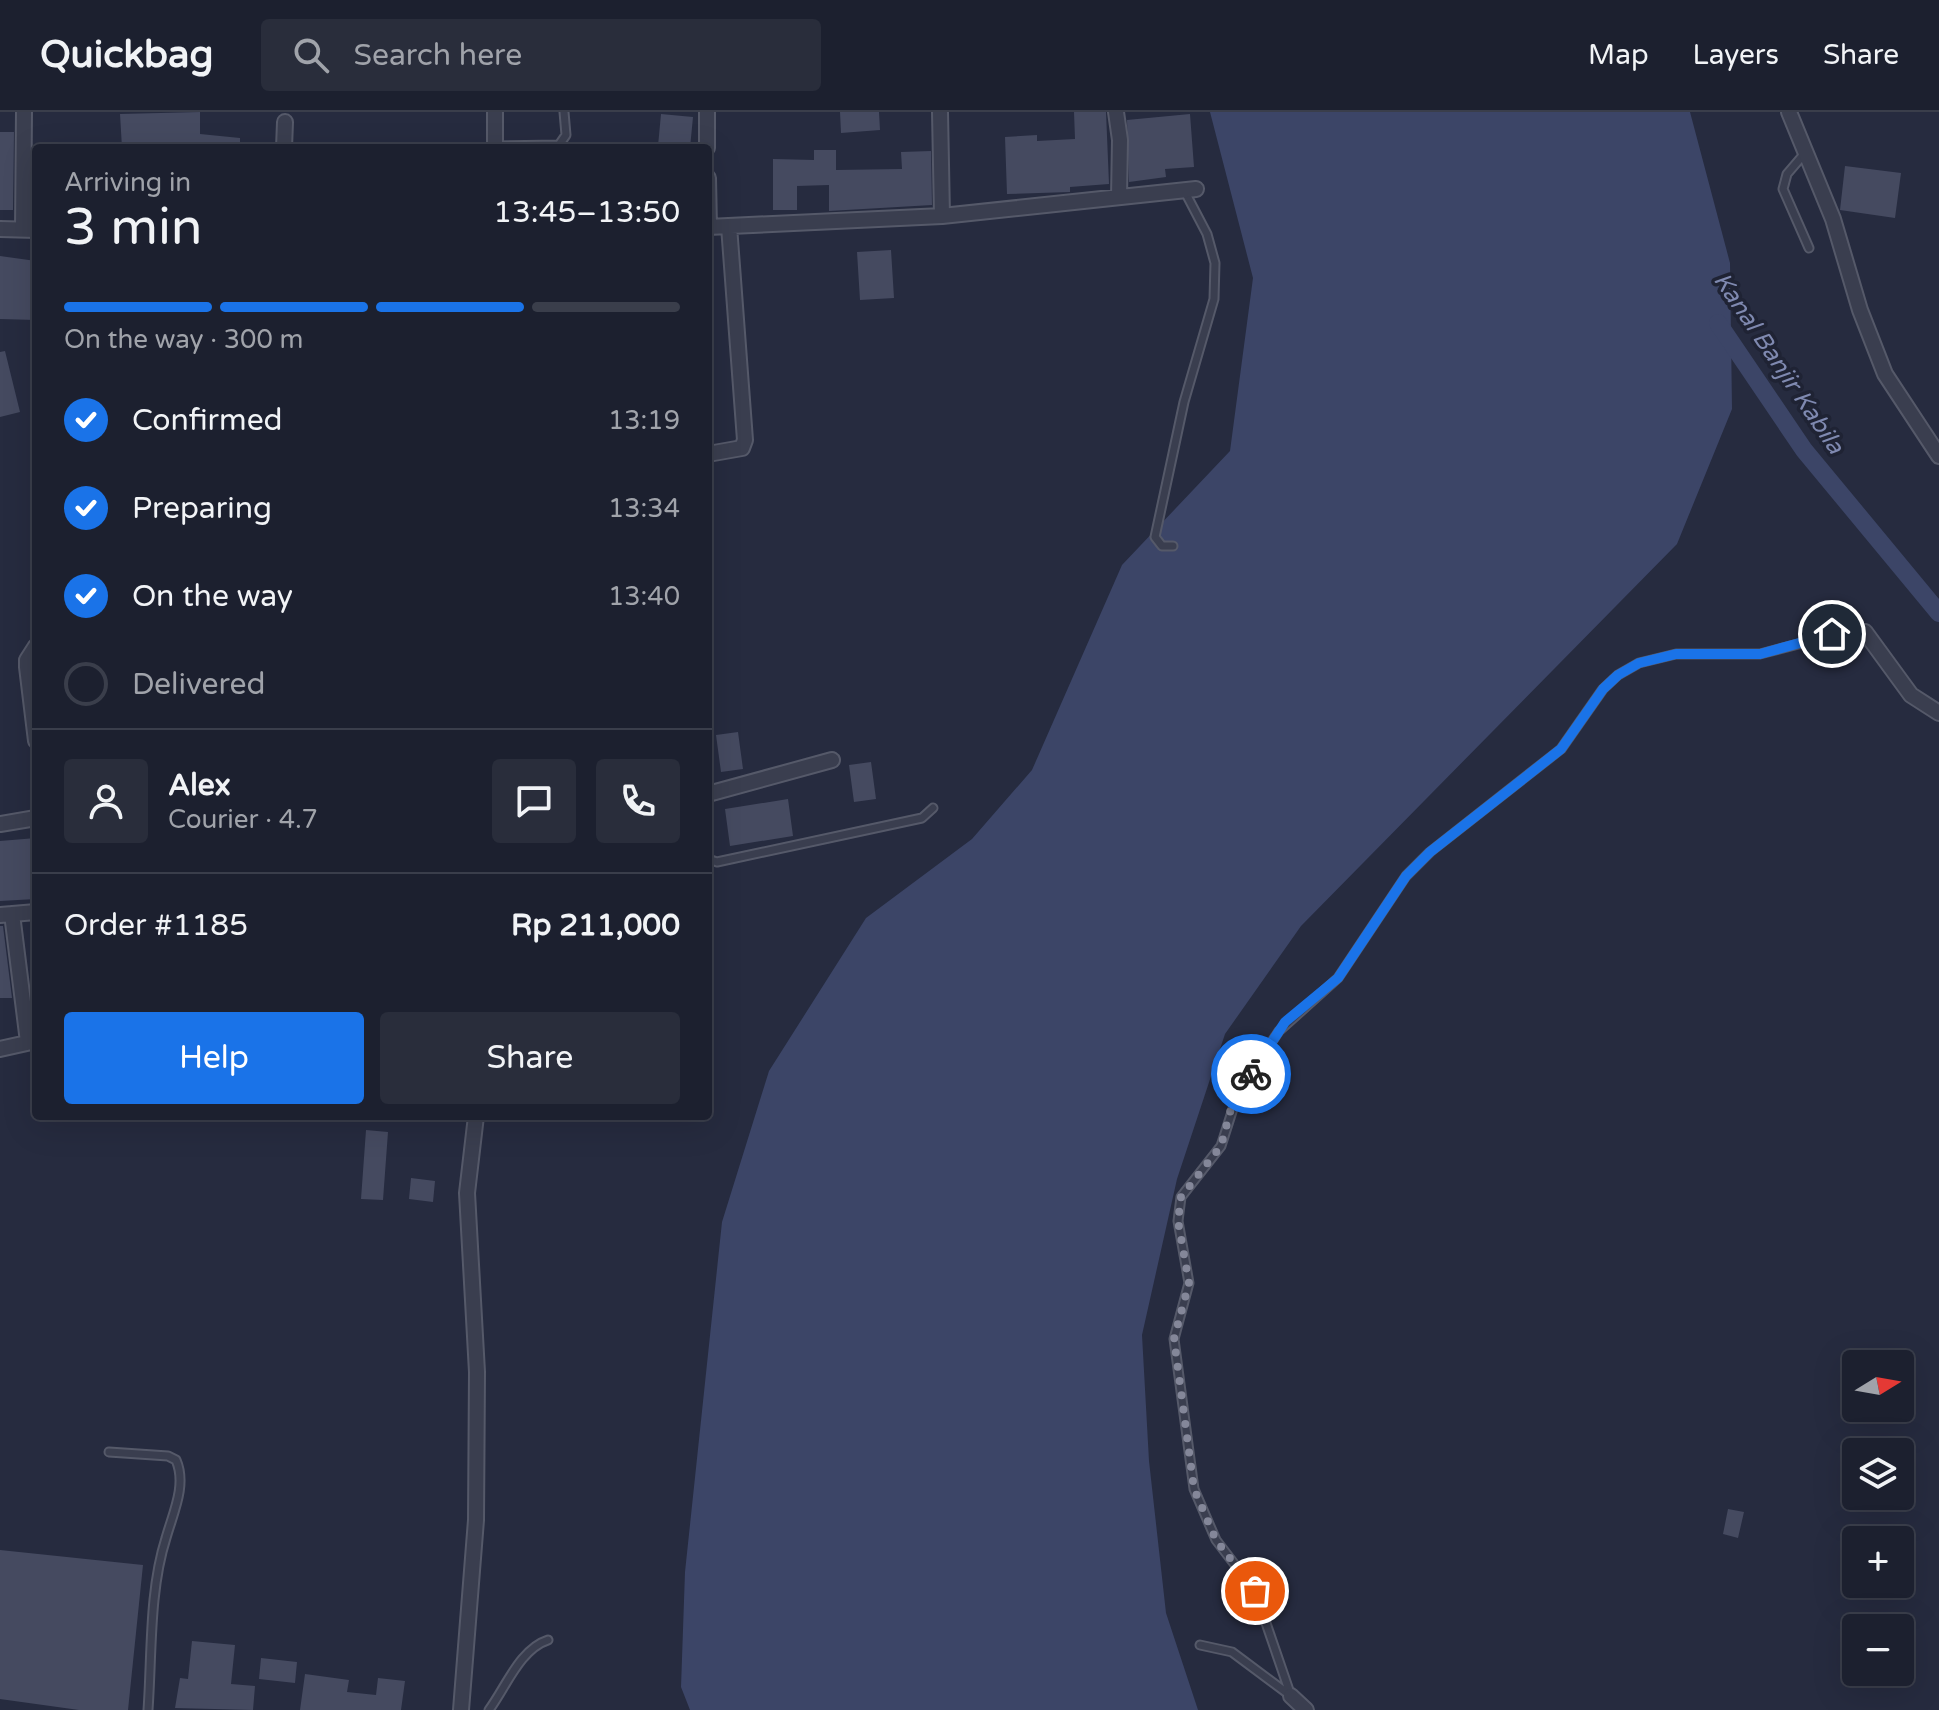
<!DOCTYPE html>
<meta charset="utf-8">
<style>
body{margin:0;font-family:"Varela Round",sans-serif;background:#292d3b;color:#f1f3f6;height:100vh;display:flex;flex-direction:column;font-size:30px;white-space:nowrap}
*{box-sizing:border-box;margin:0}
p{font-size:26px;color:#a0a3aa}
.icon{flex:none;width:44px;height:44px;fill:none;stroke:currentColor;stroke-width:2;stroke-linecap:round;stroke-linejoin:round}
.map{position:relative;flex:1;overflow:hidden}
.side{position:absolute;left:32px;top:32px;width:680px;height:976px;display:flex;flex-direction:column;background:#1c202f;border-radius:8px;box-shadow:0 8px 32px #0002,0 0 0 2px #3a3e4b}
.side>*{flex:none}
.needle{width:52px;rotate:79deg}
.buttons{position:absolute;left:1842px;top:1238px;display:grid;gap:16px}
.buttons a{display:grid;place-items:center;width:72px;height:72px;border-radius:8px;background:#1c202f;box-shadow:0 8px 32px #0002,0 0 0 2px #3a3e4b;font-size:40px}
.pin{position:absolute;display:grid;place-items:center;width:68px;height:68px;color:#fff;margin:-34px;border:4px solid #fff;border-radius:50%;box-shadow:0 2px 8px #0007}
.courier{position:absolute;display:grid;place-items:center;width:80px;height:80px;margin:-40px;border:6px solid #1a73e8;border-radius:50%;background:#fff;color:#222;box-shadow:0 2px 10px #0007}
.overview em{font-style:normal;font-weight:600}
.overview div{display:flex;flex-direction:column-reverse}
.overview{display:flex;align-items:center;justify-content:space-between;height:136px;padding:0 32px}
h1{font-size:52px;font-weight:600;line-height:60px}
.bar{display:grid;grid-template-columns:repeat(4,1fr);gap:12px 8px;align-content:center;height:96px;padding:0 32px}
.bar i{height:10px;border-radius:6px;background:#3a3e4b}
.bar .on{background:#1a73e8}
.bar p{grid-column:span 4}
.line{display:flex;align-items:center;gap:20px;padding:0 32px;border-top:2px solid #3a3e4b}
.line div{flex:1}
.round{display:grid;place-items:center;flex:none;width:84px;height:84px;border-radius:8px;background:#292d3b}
ol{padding:0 32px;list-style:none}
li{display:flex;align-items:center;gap:24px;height:88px}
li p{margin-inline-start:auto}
li .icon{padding:8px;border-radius:50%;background:#1a73e8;color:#fff;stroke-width:4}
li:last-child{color:#a0a3aa}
li i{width:44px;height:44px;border:4px solid #3a3e4b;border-radius:50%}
.cta{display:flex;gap:16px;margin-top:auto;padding:16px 32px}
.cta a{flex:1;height:92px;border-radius:8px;background:#1a73e8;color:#fff;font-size:32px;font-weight:600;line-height:92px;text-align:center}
.cta a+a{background:#292d3b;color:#f1f3f6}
header{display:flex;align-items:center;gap:48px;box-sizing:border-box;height:112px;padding:0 40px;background:#1c202f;border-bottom:2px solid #3a3e4b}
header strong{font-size:38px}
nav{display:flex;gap:44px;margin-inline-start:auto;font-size:28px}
.search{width:560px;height:72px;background:#292d3b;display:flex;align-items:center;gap:20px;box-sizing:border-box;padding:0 28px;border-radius:8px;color:#a0a3aa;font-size:30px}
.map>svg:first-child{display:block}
.water{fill:#3c4567}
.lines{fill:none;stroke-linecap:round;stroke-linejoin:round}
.canal{stroke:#3c4567;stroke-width:18}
.building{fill:#454a60}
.lane-casing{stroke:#555969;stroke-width:11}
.street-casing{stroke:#555969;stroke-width:18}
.lane{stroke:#3a3e4f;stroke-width:7}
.street{stroke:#3a3e4f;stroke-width:14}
.done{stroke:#848799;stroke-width:8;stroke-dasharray:0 14.4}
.route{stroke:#1a73e8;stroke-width:10}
.labels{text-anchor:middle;stroke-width:7;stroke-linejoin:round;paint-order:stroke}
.water-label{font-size:24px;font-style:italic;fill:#7f89b0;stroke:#1f2334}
</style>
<header>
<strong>Quickbag</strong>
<div class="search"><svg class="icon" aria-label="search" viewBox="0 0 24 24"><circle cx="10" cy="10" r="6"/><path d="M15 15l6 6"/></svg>Search here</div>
<nav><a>Map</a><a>Layers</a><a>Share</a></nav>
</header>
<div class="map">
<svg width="1939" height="1598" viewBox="0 0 1939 1598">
<rect width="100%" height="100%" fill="#262b3f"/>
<path class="water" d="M1210,0h480l40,151 2,146 -55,135 -376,382 -76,108 -48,145 -35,156 7,126 17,152 32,97h-508l-9,-23 4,-115 37,-350 47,-151 97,-153 106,-79 60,-69 90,-205 108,-114 23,-173z"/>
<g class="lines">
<path class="canal" d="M1718,211l86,127 135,163"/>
</g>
<path class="building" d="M200,0v22l40,4v10h-118l-2,-34z
M840,0h39l1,18 -39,3z
M1074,0h32l3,72 -39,3v5l-63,2 -2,-57 32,-2v6l38,-2z
M661,2l32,3 -3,31 -32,-2z
M1190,2l4,53 -29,2 1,8 -37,5 -2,-62z
M0,20h14l-1,78h-13z
M814,38h22v20l66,-1 -1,-17 30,-1 1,54 -103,6v-26l-32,1v24h-24v-51l41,1z
M1845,54l56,7 -6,45 -55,-8z
M891,138l3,48 -34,2 -3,-48z
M0,144l36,5v59l-36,-1z
M5,239l15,61 -20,5v-65z
M738,620l5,37 -22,3 -5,-37z
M871,650l5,37 -22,3 -5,-37z
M788,687l5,37 -63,10 -5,-37z
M36,726v61l-36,2v-60z
M0,814h3l9,72h-12z
M366,1018l22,2 -5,68 -22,-1z
M411,1066l24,3 -2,21 -24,-3z
M1728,1397l16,3 -6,26 -15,-4z
M0,1438l143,15 -15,145h-49l-79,-11z
M192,1529l43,4 -4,39 24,2 -2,24 -78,-2 5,-30 8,1z
M261,1546l36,4 -2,21 -36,-4z
M305,1562l44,6 -2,12 29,3 2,-17 27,3 -4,29h-101z"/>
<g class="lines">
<g class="lane-casing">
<path id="lane" d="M495,34l64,-1 7,-10 -2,-23
M1805,41l-18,21 -4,15 26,59
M1173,434h-11l-7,-9 29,-135 30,-103 1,-36 -8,-29 -23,-44
M708,747l9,3 205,-44 11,-10
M109,1340l59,4 8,4c11,25 -3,53 -10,78 -17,53 -14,116 -18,172
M1200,1533l32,7 59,44 -36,-105 -39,-51 -22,-51 -20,-150 15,-56 -11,-62 3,-24 40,-51 17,-53 41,-62 59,-53 68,-102 24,-24 131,-103 42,-60 15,-14 21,-12 37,-9h84l92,-24 12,2
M489,1598c17,-23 31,-61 59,-70"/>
</g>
<g class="street-casing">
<path id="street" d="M707,0v36
M940,0l2,104
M1116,0l4,28 -1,57
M1789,0l44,107 27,91 25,64 54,82
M284,36l1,-26
M495,36v-36
M708,66l1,49
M708,115l234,-11 254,-27
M0,117l36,1
M23,118l1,-118
M708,342l34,-6 3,-8 -16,-214
M1865,520l46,63 28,18
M36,534l-9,14v7l9,74
M708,682l124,-34
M0,712l36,-6
M12,802l16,128
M0,803l36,-3
M0,937l36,-8
M1291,1584l15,14
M461,1598l15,-190 1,-148 -10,-179 9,-77"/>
</g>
<use href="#lane" class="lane"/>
<use href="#street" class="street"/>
</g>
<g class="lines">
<path class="done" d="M1251,962l-19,31 -11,41 -40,51 -3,24 11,62 -15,56 20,150 22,51 39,51"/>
<path class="route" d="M1251,962l34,-52 53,-44 68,-102 24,-24 131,-103 42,-60 15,-14 21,-12 37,-9h84l72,-20"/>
</g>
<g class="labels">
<g class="water-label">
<text transform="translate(1779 251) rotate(56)" y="8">Kanal Banjir Kabila</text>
</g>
</g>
</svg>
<div class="buttons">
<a><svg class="needle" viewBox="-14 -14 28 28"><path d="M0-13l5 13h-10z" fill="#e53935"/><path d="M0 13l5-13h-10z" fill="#a0a3aa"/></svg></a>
<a><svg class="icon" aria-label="layers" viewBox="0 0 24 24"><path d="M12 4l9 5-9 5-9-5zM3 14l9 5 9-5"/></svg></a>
<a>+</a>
<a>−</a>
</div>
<div class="pin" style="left:1255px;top:1479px;background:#ea580c"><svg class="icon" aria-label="bag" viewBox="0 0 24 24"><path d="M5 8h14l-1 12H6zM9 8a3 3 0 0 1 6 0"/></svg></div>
<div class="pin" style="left:1832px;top:522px;background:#1f2937"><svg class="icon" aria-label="home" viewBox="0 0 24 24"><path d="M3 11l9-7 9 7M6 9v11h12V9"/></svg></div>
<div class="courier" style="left:1251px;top:962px"><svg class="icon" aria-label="bike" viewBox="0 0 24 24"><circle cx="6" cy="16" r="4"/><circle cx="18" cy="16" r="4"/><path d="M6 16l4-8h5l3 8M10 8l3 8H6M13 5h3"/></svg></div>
<section class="side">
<div class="overview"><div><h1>3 min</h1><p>Arriving in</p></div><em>13:45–13:50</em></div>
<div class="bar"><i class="on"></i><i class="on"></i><i class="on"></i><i></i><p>On the way · 300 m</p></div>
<ol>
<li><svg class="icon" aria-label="check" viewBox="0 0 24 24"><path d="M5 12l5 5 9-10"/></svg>Confirmed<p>13:19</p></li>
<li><svg class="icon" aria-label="check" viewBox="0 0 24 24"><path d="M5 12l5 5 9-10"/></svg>Preparing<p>13:34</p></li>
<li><svg class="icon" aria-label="check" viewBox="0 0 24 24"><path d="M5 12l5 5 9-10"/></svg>On the way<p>13:40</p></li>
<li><i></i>Delivered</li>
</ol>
<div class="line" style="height:144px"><a class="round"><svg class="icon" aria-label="person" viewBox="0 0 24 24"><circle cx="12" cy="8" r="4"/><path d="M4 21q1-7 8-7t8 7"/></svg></a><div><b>Alex</b><p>Courier · 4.7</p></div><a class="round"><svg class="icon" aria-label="chat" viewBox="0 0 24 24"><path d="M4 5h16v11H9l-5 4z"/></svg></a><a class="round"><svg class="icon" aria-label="phone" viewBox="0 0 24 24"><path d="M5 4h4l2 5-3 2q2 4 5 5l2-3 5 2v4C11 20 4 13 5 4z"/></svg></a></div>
<div class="line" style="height:104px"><div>Order #1185</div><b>Rp 211,000</b></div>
<div class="cta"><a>Help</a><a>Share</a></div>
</section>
</div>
